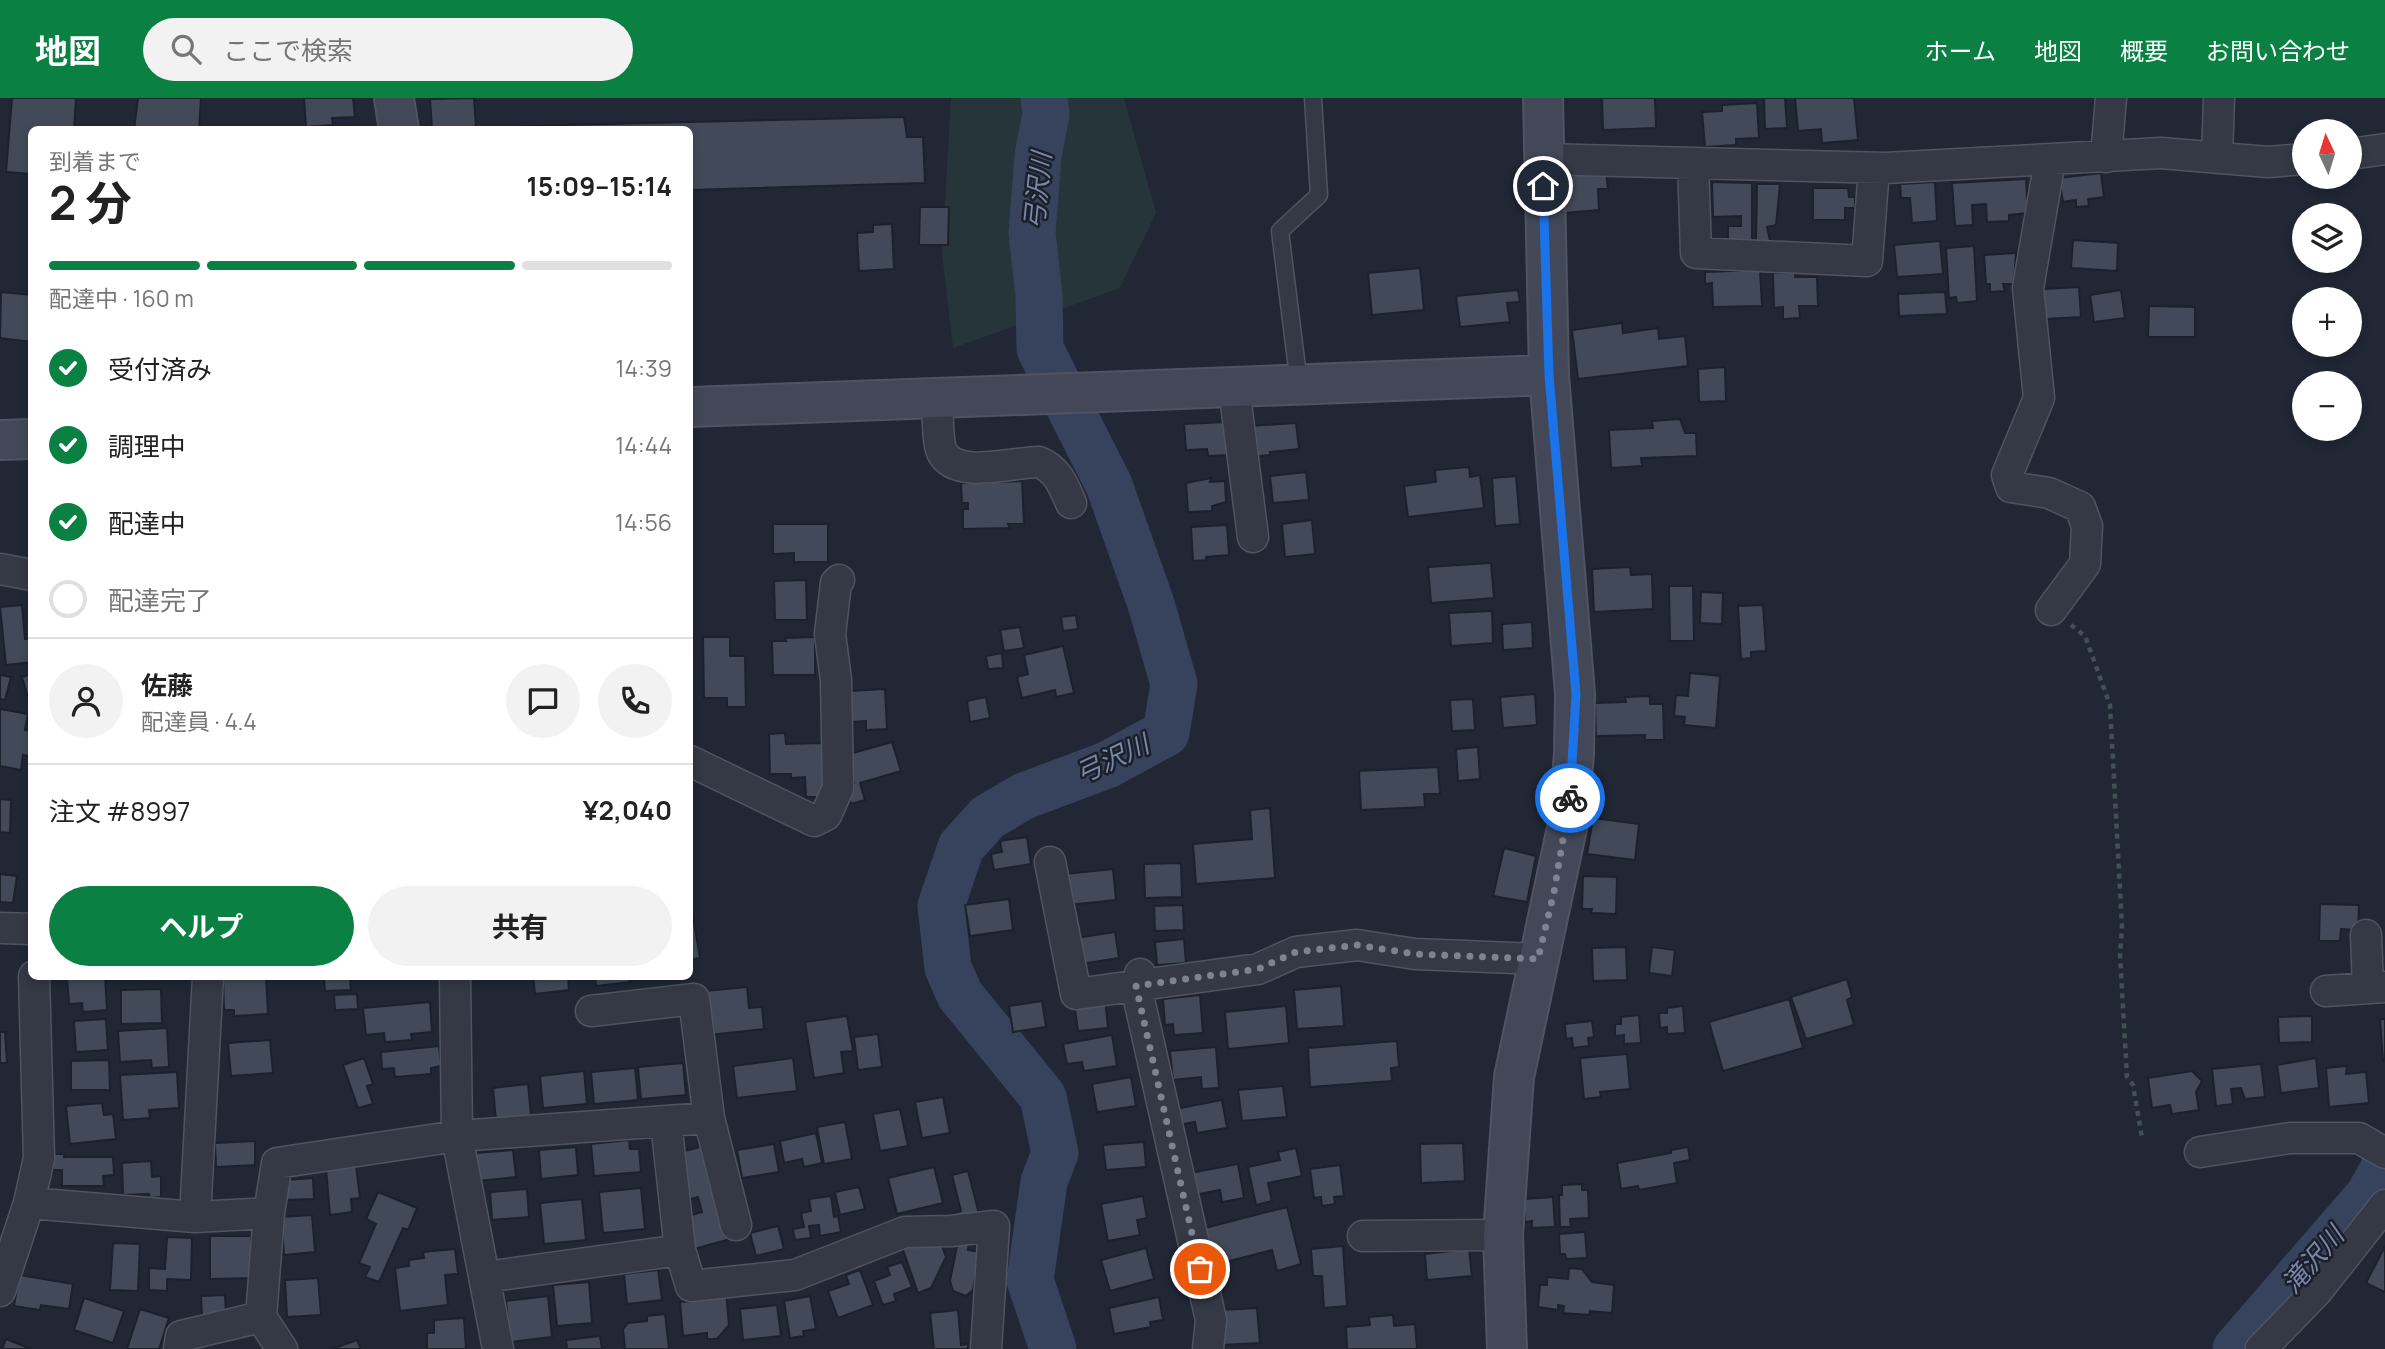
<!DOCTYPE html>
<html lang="ja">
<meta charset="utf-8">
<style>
body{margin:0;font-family:Manrope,"Noto Sans JP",sans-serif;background:#f2f2f2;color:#222;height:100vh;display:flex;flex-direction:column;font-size:26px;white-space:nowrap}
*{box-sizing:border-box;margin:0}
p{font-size:23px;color:#767676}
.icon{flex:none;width:38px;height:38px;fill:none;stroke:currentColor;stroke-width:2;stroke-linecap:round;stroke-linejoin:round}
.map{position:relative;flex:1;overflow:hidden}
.panel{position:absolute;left:28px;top:28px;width:665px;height:854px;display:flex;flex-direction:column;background:#fff;border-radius:10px;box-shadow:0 4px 10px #0003}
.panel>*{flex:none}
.needle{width:46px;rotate:356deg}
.fabs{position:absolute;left:2292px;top:21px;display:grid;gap:14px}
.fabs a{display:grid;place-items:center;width:70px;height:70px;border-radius:50%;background:#fff;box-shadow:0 4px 10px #0003;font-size:35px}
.pin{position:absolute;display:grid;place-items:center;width:60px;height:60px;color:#fff;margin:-30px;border:4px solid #fff;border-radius:50%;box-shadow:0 2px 7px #0007}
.courier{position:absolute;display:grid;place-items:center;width:70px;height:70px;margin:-35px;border:5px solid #1a73e8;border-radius:50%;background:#fff;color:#222;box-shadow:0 2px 9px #0007}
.head em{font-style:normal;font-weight:700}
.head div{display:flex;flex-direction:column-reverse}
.head{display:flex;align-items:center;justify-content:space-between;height:119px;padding:0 21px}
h1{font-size:46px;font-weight:700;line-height:52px}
.bar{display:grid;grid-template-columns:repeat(4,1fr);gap:10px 7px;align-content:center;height:84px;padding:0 21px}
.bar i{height:9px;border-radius:5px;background:#e0e0e0}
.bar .on{background:#0b8043}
.bar p{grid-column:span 4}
.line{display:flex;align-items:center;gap:18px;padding:0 21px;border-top:2px solid #e0e0e0}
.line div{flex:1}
.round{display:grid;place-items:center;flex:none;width:74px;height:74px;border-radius:37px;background:#f2f2f2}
ol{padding:0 21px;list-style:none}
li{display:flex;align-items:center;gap:21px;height:77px}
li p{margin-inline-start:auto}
li .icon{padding:7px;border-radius:50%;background:#0b8043;color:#fff;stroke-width:4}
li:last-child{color:#767676}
li i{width:38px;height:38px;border:4px solid #e0e0e0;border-radius:50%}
.cta{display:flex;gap:14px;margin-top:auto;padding:14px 21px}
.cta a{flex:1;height:80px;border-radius:42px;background:#0b8043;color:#fff;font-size:28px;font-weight:700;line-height:80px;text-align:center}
.cta a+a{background:#f2f2f2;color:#222}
header{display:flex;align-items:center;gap:42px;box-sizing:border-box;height:98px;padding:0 35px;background:#0b8043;color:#fff}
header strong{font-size:33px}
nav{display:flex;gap:38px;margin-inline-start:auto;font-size:24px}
.search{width:490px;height:63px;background:#f2f2f2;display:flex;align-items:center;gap:18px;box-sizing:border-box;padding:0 24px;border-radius:38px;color:#767676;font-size:26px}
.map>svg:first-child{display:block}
.green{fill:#263539}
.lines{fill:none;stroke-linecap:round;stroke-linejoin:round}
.river{stroke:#37435d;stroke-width:47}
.building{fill:#424a59;stroke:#1c212c;stroke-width:2}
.lane-casing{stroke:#4f5460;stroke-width:19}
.street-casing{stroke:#4f5460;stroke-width:33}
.secondary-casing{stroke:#4f5460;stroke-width:42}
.path{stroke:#425155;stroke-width:4.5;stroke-dasharray:5 5;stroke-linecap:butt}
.lane{stroke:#343945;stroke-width:16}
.street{stroke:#343945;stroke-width:30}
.secondary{stroke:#424858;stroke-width:38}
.done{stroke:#7d8391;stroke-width:7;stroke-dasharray:0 12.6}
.route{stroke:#1a73e8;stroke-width:9}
.labels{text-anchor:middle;stroke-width:5;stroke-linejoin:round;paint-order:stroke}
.water-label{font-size:26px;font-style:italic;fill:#7887a9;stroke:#1a1f2a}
</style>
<header>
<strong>地図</strong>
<div class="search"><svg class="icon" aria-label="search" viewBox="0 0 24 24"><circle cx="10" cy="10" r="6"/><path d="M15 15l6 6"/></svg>ここで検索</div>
<nav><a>ホーム</a><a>地図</a><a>概要</a><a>お問い合わせ</a></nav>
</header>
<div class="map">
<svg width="2385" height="1251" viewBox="0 0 2385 1251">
<rect width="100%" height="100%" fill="#212735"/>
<path class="green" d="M951,0h173l32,115 -36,75 -167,60 -11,-94z"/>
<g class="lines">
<path class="river" d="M1044,0l2,16 -8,42 -6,77 7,63 1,53 69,136 42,119 23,80 -8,49 -59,32 -83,31 -36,21 -27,30 -20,59 7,62 12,27 83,102 12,56 -11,29 -14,98 23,69
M2236,1251l133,-154 16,-29"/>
</g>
<path class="building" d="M12,0h64l-2,32h-42v44l-26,-2z
M138,0h63l-2,32h-65z
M304,0h49l2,19 -23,1 1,7 -27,2z
M474,0l2,29 -44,2 -2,-30z
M1602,0h53l1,30 -53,2z
M1764,0h21l2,30 -22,1z
M1795,0h59l4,42 -36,3 -1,-14 -23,2z
M1757,5l2,35 -23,1v6l-31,2 -3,-35 20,-1v-6z
M904,19l3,20h16l2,46 -235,7v-60h-168v-4z
M1606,75l2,16h-10l1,21 -34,3 -3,-37z
M2101,75l3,24 -16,2 1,7 -13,1v-7l-13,2 -4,-24z
M2026,81l2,34 -19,2v6l-22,1 -1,-18 -14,1 1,20 -18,1 -3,-43z
M1712,84l40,1v57l-24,1v-15h13v-10l-28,1z
M1935,84l2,39 -25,2 -2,-25h-9l-1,-14z
M1757,86h23l-4,41 -9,2 3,14h-14z
M1813,90h35l1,9h6v11h-10v12h-32z
M920,109h29l-1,38h-29z
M892,126l2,45 -35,2 -2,-38 16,-1v-7z
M2073,142l45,3 -1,28 -46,-3z
M1940,143l3,33 -46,3 -3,-32z
M1974,148l3,55 -20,2 -1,-6 -7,1 -3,-50z
M2016,155l-2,31h-11l2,7 -15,1v-8h-4l-2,-29z
M1420,170l4,42 -52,5 -4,-42z
M1760,172l2,36 -49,1 -1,-24 -7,1v-12z
M1795,174v5h22l1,29h-19l1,12 -17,1v-12l-9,1 -1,-35z
M2079,189l2,30 -36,2 -2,-30z
M1518,192l2,12 -13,1 3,19 -50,5 -4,-31z
M2121,192l4,28 -31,4 -4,-27z
M1,194l31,3v47l-32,-4z
M1945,194l2,22 -48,2 -1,-22z
M2149,208l46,1v30h-47z
M1622,225l1,10 35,-5 1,11 26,-3 3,30 -110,13 -6,-49z
M1725,269l1,34 -27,1 -1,-33z
M1680,321l5,14h11l1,23 -56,2 1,8 -31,2 -2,-38 44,-2 -1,-7z
M1226,324l2,33 -20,1 -1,-7 -21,1 -2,-26z
M1296,325l3,26 -29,3v3l-19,2 -2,-31z
M1469,369l1,10 10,-2 4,33 -76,9 -4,-31 32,-4 -1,-12z
M1306,374l3,28 -36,3 -3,-27z
M1516,378l4,48 -25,2 -3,-48z
M1211,380l-1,4 15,-1 1,21 -14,4v5l-24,1 -2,-29z
M1022,383l2,43h-16l2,4 -47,1v-20h5v-6h-6l-1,-20z
M1312,422l3,34 -30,3 -3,-33z
M773,426h55v38h-34v-9l-21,1z
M1227,427l2,30 -23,2 1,3 -14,1 -2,-34z
M1491,465l3,35 -63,5 -3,-36z
M1630,469l1,8 21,-1 1,35 -59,3 -2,-43z
M806,482l1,40h-32l-1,-39z
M1669,488h24l1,55h-24z
M1701,494l22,1 -1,31 -22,-1z
M22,507l3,34 7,-1v24l-26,3 -6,-58z
M1763,507l3,46 -15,1v6l-10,1 -3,-53z
M1492,513l1,32 -42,3 -2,-33z
M1076,517l2,14 -15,2 -2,-14z
M1532,524l1,26 -30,2 -1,-26z
M1020,529l4,21 -20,3 -4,-21z
M703,539h27v19h15l1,51h-19v-9h-23z
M815,539v38h-42l-1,-34h14l-1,-3z
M1063,548l11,47 -18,4 -1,-7 -33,8 -5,-21 11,-3 -4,-19z
M1002,555l1,15 -15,1 -2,-13z
M1690,575l30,3 -4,52 -32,-3 1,-8 -11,-1 2,-21 12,1z
M32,576v37l-10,-34z
M0,577l11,2 -6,23 -5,-1z
M885,591l2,40 -21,1v-9l-16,1 -1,-31z
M1535,596l2,31 -34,3 -3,-31z
M1650,598v8h13l1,36h-19v-5l-49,1 -1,-33 31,-1 -1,-5z
M986,599l4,21 -20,4 -3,-21z
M1473,601l2,31 -23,1 -2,-31z
M0,611l28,5 -3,16 7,1v26l-9,-2 -2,15 -21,-4z
M785,635l1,11 37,-1 2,54h-19l-1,-20 -14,1v-4h-21l-1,-40z
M892,644l9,29 -41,12 5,17 -14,4 -6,-18 9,-3 -8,-28z
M1478,649l2,32 -22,2 -2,-32z
M1438,669l2,27h-16l1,13 -64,3 -2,-39z
M0,701l11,1 -1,33 -10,-1z
M1270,710l5,70 -79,6 -3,-40 59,-5 -2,-29z
M1593,720l46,6 -4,36 -48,-6z
M1027,739l4,27 -37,6 -3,-16 11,-2 -2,-11z
M1504,750l32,8 -9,46 -34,-6z
M1181,765l1,34 -37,1 -1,-34z
M1113,771l3,31 -48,5 -3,-31z
M0,776l17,2 -4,27 -13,-1z
M1583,778l34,1 -1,37 -25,-1 1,-4h-10z
M1009,801l4,31 -43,6 -5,-31z
M2320,806l39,1 -1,25 -17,-1 -1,12h-21z
M1183,807l1,25 -29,1 -1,-25z
M690,819h3l7,41 -10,2z
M1115,834l4,26 -39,6 -4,-26z
M1184,841l2,24 -29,2 -2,-23z
M1626,849l1,33 -34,1 -1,-33z
M1652,849l23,3 -3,26 -23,-3z
M105,878l2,34 -24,2 -1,-9 -13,1 -2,-26z
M266,878l2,38 -34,2v-6h-10l-1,-33z
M533,878h35l1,14 -34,4z
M595,878h35v6l-34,4z
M350,879l1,13 -26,1 -1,-13z
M1847,881l5,18 -5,3 7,25 -48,14 -15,-42z
M1341,888l3,40 -47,3 -3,-39z
M747,889l2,21 13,-1 2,22 -55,6 -4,-44z
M161,891l1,34 -41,1v-34z
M357,896l1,15 -23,1 -1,-15z
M1200,897l3,38 -29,2 -1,-11 -8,1 -2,-26z
M1105,900l3,30 -30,3 -4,-29z
M1789,901l14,49 -80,23 -14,-49z
M1042,903l4,26 -33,5 -4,-26z
M430,904l2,30 -21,2 1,6 -27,2 -1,-9 -18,2 -3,-27z
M1286,908l3,37 -61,6 -3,-37z
M1683,908l2,27 -18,1v-7l-7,1 -1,-15h8v-5z
M1639,917l2,28 -17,1v-9l-9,1v-12h6v-7z
M847,918l6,35 -12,1 3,21 -30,5 -9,-56z
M2312,918v26l-33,1 -1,-26z
M106,921l2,31 -32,2 -2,-31z
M2380,921h5v41l-2,1z
M1592,923l2,16 -6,1 1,8 -16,2 -1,-10 -6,1 -1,-15z
M167,930l2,39 -17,1 -1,-8 -31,2 -2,-31z
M0,934h5l2,31h-7z
M878,936l4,33 -24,3 -4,-33z
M1112,937l5,31 -33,5 -2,-9 -15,2 -4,-20z
M270,942l3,33 -42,3 -3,-33z
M1397,943l2,26 -8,1 1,13 -82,6 -2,-39z
M439,948l2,20 -10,2v6l-36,3 -1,-9 -12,1 -1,-17z
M1216,949l3,41 -17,1 -1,-12 -28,3 -3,-29z
M1627,956l3,35 -30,3 1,5 -17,2 -4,-41z
M364,960l9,26 -6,2 6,18 -15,4 -15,-43z
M793,960l4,33 -60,7 -4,-32z
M2316,960l3,30 -38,5 -4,-28z
M109,962l1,30h-39v-29z
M683,965l3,32 -45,4 -3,-32z
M2261,966l4,33 -20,2 -4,-11 -10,1 2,15 -17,2 -4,-37z
M2347,968l-1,8 20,-2 3,31 -40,4 -3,-39z
M635,970l3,32 -44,4 -3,-32z
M584,973l3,33 -44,4 -3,-32z
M2192,973l10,10 -6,11 3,18 -27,4 -2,-9 -18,3 -4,-30z
M177,974l2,36 -30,2 1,8 -27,2 -3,-45z
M1131,979l5,29 -39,6 -5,-28z
M528,986l3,32 -35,4 -3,-32z
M1283,988l4,31 -45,4 -4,-31z
M943,999l7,36 -28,5 -7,-36z
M1222,1002l5,28 -30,5 -2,-11 -17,3 -3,-16z
M102,1005l2,12 9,-1 3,25 -46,5 -4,-38z
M900,1011l8,37 -28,5 -7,-37z
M845,1024l7,37 -28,5 -7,-37z
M816,1035l6,30 -18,4 -2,-8 -18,4 -4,-22z
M629,1042l1,9h9l2,23 -47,4 -3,-32z
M255,1043v24l-39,2 -1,-24z
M1144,1044l2,25 -40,3 -3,-25z
M1463,1045l2,38 -44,2 -1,-39z
M774,1046l5,28 -37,6 -5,-28z
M707,1047l27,93 -40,11 -9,-32 17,-5 -4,-15 -11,3 -13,-46z
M576,1049l2,28 -37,4 -2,-29z
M1688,1049l2,13 -16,3 3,20 -38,7 -1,-4 -17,3 -4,-26 54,-10v-3z
M1296,1050l6,28 -34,7 4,18 -16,4 -8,-38 32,-7 -2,-8z
M513,1052l3,27 -38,4 -2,-28z
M53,1056h11v3h49l1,18 -11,1 1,10h-42v-16h-9z
M151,1063l1,16 9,-1v21l-11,1 -1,-4 -26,1 -1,-32z
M1238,1066l6,34 -22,4 -2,-12 -26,5 -4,-22z
M356,1067l4,33 -9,1 1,13 -22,3 -4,-47z
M1340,1067l4,31 -10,1 1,7 -13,2 -1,-9 -7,1 -4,-29z
M934,1069l9,36 -46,11 -9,-36z
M968,1073l11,43 -23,8 -4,-8 9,-3 -9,-36z
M313,1080l1,21 -28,1 -1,-20z
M1582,1086v6h6l1,28 -19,1 1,8h-11l-1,-32h3v-10z
M859,1089l6,22 -25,6 -5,-23z
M641,1090l4,41 -42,4 -4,-41z
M527,1091l2,28 -37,3 -2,-28z
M378,1094l39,16 -9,22 -5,-2 -24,54 -14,-5 5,-10 -11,-4 17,-39 -10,-5z
M831,1098l3,21 4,-1 3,16 -21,4 -1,-11 -10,1 2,12 -16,2 -2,-11 11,-2 -3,-14 10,-2 -2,-12z
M1143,1098l4,22 -10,2 3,15 -32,6 -7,-37z
M1553,1099l2,30 -23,1v-7l-7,1 -1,-23z
M582,1101l4,41 -42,4 -4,-41z
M1287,1109l14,57 -24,7 -5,-21 -58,15 -9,-37z
M312,1117l3,37 -31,3 -3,-38z
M778,1128l6,23 -28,7 -6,-23z
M1585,1134l2,26 -21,1 -1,-5h-5l-1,-20z
M938,1137l8,22 -15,31 -13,5 -16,-46z
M210,1138h41l1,42 -42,1z
M167,1139l25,1 -1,42 -24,-1v12l-18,-1v-22l16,1z
M958,1143l11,2 -1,7 12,2 -7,38 -7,6 -13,-5 -3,-10z
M113,1145l27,1 -2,47 -28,-1z
M1343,1148l4,60 -23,2 -2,-32h-9l-2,-27z
M2385,1148v46l-19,-9z
M1146,1150l8,31 -44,12 -9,-31z
M455,1151l3,25 -13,1 3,30 -48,6 -5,-43 14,-2v-6l15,-2 -1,-6z
M1469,1151l3,27 -45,4 -2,-26z
M902,1164l10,25 -18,7 2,7 -13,4 -9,-24 16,-6 -3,-8z
M1569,1170l13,1 10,13 22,3 -2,28 -22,-2 -1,4 -26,-2 1,-7 -6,-1v5l-20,-3 2,-22h7v-8l21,2z
M658,1172l4,30 -35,4 -3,-30z
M860,1172l13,35 -35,13 -10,-27 21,-7 -3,-9z
M19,1177l54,9 -4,25 -28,-4 -1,5 -26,-4z
M318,1180l3,37 -34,2 -2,-37z
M589,1184l3,41 -35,3 -4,-41z
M726,1194l3,33 -12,14h-10v-6l-24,3 -3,-34 12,-1v-6z
M225,1197l1,20 -24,1 -1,-20z
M548,1198l4,41 -42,5 -4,-41z
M810,1198l6,33 -13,2 1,5 -14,2 -6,-37z
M1159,1199l4,23 -13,2 1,5 -37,7 -5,-26z
M84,1200l40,13 -11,32 -39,-13z
M777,1207l4,31 -38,4 -3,-31z
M1257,1210l3,35 -39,2 -2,-35z
M140,1211l29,9 -10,31h-32z
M958,1212l3,35 7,-1v5h-34l-4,-36z
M665,1216l4,35h-44l-2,-20 5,-6 19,-2v-5z
M1393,1217l1,11 21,-2 2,25h-70l-1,-22 24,-2 -1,-8z
M464,1220l2,31h-39v-16h7v-13z
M600,1238l2,13h-35l-1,-9z
M6,1241l25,10h-29z
M357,1242l4,9h-29z"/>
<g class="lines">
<g class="lane-casing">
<path id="lane" d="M1299,286l-19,-153 39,-36 -6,-97"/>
</g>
<g class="street-casing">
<path id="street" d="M2350,56l35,-5
M2106,59l5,-59
M2217,60l2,-60
M1542,61l343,9 276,-15 107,9 37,-3
M2050,62l-22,128 11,110 -32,77 4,12 38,6 31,14 7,19 -2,38 -34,46
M1693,65l3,90 171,8 7,-93
M1234,290l19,149
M937,300c1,14 0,43 5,54 14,28 71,10 97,10 19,8 24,23 32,41
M0,471l32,6
M690,663l124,60 12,-6 12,-27 -2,-108 -6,-46 6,-51 3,-3
M1050,764l26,132 182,-25 38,-17 61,-7 58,9 123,5
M0,830l32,1
M2366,837l2,53
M1140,876l-4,12 75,334 -3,29
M455,878l2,160 41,213
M2326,893l59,-4
M591,913l103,-12 15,119 27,107
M666,1024l14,128
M2200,1054l90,-14h69l26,15
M29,1105l166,14 13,-241
M269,1115l8,-50 180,-27 252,-18
M195,1119l74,-4 -8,104 21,32
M1363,1138l140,-1
M485,1179l195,-27 11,36 104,-11 110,-43 46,-1 43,-5 -8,123
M0,1193l29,-88 10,-45 -5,-182
M179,1251l2,-13 80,-19
M2261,1251l56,-58 68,-86"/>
</g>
<g class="secondary-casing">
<path id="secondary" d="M394,0l5,32
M690,309c286,-10 573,-21 859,-32
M0,342l32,-1
M1507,1251l-4,-114 11,-158 54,-254 6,-69 1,-60 -26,-319 -6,-277"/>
</g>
<path class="path" d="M2071,527l14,11 25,69 12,222 -2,28 7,122 6,8 9,53"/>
<use href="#lane" class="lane"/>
<use href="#street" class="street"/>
<use href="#secondary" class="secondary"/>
</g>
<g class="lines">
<path class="done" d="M1200,1171l-64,-283 122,-17 38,-17 61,-7 58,9 123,5 16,-67 16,-94"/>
<path class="route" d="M1543,88l6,189 27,319 -6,104"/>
</g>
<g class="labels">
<g class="water-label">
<text transform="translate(1038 93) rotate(-84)" y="9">弓沢川</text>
<text transform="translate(1112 661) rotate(-25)" y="9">弓沢川</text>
<text transform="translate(2313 1162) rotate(-49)" y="9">滝沢川</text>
</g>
</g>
</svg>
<div class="fabs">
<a><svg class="needle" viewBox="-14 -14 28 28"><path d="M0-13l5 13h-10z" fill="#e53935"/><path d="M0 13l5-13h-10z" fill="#767676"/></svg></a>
<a><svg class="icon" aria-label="layers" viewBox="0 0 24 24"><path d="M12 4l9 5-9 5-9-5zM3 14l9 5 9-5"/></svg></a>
<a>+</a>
<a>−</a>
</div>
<div class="pin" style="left:1200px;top:1171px;background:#ea580c"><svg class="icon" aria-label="bag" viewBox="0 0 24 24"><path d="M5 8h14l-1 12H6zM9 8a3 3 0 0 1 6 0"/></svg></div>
<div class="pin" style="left:1543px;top:88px;background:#1f2937"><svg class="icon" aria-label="home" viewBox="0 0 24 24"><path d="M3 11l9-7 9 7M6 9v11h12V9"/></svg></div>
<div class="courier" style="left:1570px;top:700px"><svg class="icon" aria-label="bike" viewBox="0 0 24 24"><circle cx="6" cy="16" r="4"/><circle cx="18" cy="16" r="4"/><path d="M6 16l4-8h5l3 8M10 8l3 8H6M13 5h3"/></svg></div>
<section class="panel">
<div class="head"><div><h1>2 分</h1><p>到着まで</p></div><em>15:09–15:14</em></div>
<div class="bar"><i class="on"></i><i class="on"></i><i class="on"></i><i></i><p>配達中 · 160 m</p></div>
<ol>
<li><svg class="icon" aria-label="check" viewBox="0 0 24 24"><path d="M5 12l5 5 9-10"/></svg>受付済み<p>14:39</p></li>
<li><svg class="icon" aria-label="check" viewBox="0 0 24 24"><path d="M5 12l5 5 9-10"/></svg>調理中<p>14:44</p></li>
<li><svg class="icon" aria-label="check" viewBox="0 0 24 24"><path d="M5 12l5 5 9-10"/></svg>配達中<p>14:56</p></li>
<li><i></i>配達完了</li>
</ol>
<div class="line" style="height:126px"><a class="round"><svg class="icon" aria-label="person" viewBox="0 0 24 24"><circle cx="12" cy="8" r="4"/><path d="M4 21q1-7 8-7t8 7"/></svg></a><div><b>佐藤</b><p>配達員 · 4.4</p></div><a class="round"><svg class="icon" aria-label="chat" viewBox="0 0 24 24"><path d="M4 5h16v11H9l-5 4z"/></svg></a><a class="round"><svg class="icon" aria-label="phone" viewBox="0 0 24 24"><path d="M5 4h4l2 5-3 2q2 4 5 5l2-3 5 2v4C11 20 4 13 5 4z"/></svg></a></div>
<div class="line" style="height:91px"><div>注文 #8997</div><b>¥2,040</b></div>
<div class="cta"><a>ヘルプ</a><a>共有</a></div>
</section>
</div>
